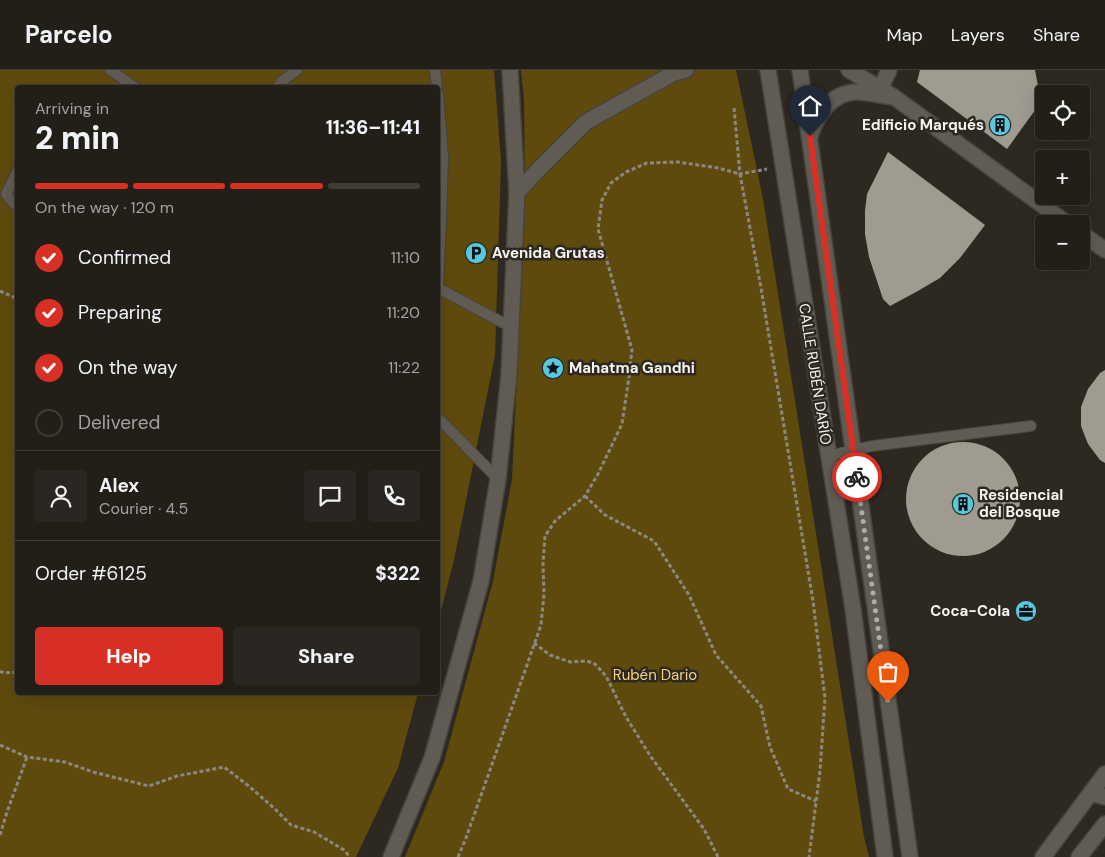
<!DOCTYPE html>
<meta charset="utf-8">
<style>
body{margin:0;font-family:"DM Sans",sans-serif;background:#2a2722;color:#f1f3f6;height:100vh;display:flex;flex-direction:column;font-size:19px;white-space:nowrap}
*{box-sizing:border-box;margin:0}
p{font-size:16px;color:#a2a2a2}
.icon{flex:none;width:28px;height:28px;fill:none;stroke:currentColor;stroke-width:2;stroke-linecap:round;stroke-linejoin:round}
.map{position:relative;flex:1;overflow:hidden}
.side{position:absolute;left:15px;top:15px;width:425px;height:610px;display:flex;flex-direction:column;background:#221f19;border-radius:5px;box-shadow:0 5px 20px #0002,0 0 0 1px #3f3d38}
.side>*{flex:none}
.controls{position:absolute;left:1035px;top:15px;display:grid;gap:10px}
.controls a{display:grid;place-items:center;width:55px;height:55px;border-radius:5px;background:#221f19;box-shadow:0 5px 20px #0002,0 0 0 1px #3f3d38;font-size:25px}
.pin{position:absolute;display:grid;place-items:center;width:42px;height:42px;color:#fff;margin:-51px -21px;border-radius:50% 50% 50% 0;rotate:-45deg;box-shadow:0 0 5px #0007}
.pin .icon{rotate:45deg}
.courier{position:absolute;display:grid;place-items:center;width:50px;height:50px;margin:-25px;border:4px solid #d93025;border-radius:50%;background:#fff;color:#222;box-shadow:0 1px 6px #0007}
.headline em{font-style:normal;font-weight:800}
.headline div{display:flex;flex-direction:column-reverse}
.headline{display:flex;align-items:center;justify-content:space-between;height:85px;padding:0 20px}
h1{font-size:32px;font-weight:800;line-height:38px}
.bar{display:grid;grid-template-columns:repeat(4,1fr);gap:8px 5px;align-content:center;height:60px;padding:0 20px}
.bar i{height:6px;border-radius:4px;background:#3f3d38}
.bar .current{background:#d93025}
.bar p{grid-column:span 4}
.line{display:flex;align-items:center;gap:12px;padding:0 20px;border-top:1px solid #3f3d38}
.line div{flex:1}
.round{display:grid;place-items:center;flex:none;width:52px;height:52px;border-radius:5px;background:#2a2722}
ol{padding:0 20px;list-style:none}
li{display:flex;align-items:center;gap:15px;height:55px}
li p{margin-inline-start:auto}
li .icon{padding:5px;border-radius:50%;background:#d93025;color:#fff;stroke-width:4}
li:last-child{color:#a2a2a2}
li i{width:28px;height:28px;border:2px solid #3f3d38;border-radius:50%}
.primary-button{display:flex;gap:10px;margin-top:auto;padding:10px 20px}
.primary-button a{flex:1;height:58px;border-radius:5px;background:#d93025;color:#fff;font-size:20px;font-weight:800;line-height:58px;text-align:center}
.primary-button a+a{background:#2a2722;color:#f1f3f6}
header{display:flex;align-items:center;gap:30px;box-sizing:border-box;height:70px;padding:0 25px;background:#221f19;border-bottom:1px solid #3f3d38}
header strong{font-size:24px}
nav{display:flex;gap:28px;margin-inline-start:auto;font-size:18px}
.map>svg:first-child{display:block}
.green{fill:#5f4a0e}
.building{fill:#9f9b91}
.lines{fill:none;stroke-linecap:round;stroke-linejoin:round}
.lane-casing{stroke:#47443c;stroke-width:12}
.street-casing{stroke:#47443c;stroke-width:18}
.secondary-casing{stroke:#47443c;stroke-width:18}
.path{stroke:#8b8881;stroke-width:3;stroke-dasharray:4 2.5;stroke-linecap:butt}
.lane{stroke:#605c53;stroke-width:10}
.street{stroke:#605c53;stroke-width:15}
.secondary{stroke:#605c53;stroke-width:15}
.done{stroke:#b0ada7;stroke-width:5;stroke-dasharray:0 9}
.route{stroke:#d93025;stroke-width:6}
.labels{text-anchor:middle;stroke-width:5;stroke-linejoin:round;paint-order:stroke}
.poi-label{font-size:15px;font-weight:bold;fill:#f7f4ef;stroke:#2d2921;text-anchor:start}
.street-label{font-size:15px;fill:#f7f4ef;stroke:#2d2921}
.park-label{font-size:15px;fill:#f6d178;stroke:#2d2921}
</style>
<header>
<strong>Parcelo</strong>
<nav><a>Map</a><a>Layers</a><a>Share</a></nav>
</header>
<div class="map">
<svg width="1105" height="787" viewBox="0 0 1105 787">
<rect width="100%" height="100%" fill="#2d2921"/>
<path class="green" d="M0,0h494l7,91 -6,194 -41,205 -16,62v-534h-420v604l400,1 -20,75 -42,89h-356z
M521,0h215l27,129 101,638 5,20h-464l39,-95 49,-181 19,-101 13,-273 -1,-107z"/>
<path class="building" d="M920,0h115l6,32 -34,47 -90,-67z
M888,82l97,73 -25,33 -20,20 -24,14 -26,14 -7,-7 -14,-42 -4,-23v-23l2,-17z
M1105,300v93l-5,-3 -12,-16 -7,-18v-19l7,-18 12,-16z
M906 429a57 57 0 1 1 114 0a57 57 0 1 1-114 0Z"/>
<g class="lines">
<g class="lane-casing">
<path id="lane" d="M110,0l26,18
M435,0l2,18
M277,18l5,-7 15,-11
M438,24l5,64 -2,60 -3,67
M18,100l-12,24 8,10 4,2
M438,218l73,39
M438,348l60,61
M828,386l44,-10 159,-20"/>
</g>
<g class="street-casing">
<path id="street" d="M849,0l45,27 174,127
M881,20l2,-7 6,-13
M517,123l22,-24 47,-47 88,-49 12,-3
M1081,163l24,17
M1091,723l14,4"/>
</g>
<g class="secondary-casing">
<path id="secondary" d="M768,0l85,539 32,248
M800,0l110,787
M810,66c7,-20 21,-43 45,-44 11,-1 27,4 39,5
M391,787l41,-99 49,-177 17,-102 11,-104 8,-182 -7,-123
M1043,787l62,-83
M1079,787l26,-33"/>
</g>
<path class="path" d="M734,38l6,66 27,-5
M0,221l18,8
M585,426l20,19 49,26 35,54 27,60 45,51 9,41 18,42 28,12
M534,573l16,12 20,7 17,-1 8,3 11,12 20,41 25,40 53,72 14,28
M0,601l4,2 14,-1
M0,675l27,12 38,5 28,10 56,14 28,-10 47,-9 26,20 26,23 15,15 23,7 30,18 6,7
M0,765l7,-23 20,-55
M458,787l8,-19 75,-213 3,-31 -1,-31 2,-27 10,-15 30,-25 13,-22 24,-50 7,-47 3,-27 -34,-121 4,-29 9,-17 15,-11 21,-9 31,-1 40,6 22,6 21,114 52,313 12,97 -5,73 -11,86"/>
<use href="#lane" class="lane"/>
<use href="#street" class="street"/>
<use href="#secondary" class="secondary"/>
</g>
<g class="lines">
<path class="done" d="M857,407l31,225"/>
<path class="route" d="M810,66l47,341"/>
</g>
<defs>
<g id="building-disc" transform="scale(1.125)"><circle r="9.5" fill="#56c9e1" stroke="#2d2921"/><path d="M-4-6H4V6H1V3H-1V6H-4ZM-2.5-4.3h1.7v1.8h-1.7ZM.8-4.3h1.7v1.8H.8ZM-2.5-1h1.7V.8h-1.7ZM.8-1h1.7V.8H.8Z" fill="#111"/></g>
<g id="parking-disc" transform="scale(1.125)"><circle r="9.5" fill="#56c9e1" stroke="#2d2921"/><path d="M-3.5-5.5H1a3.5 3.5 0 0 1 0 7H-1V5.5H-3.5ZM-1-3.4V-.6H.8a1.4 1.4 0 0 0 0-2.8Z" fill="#111"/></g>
<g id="sight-disc" transform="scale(1.125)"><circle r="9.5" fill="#56c9e1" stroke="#2d2921"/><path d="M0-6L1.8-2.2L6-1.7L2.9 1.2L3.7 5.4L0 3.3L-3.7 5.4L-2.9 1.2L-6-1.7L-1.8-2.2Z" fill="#111"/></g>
<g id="office-disc" transform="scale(1.125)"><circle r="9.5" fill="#56c9e1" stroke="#2d2921"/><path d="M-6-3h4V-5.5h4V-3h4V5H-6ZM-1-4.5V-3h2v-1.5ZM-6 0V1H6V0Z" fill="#111"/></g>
</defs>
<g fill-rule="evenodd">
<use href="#building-disc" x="1000" y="55"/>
<use href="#parking-disc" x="476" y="183"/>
<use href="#sight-disc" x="553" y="298"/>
<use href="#building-disc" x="963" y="434"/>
<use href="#office-disc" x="1026" y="541"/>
</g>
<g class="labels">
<g class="poi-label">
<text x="984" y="60" text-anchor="end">Edificio Marqués</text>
<text x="492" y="188">Avenida Grutas</text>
<text x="569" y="303">Mahatma Gandhi</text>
<text x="979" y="430">Residencial<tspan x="979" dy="17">del Bosque</tspan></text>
<text x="1010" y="546" text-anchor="end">Coca-Cola</text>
</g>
<g class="street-label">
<text transform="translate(815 304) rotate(81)" y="5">CALLE RUBÉN DARÍO</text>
</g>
<g class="park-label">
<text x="655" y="610">Rubén Dario</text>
</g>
</g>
</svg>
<div class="controls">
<a><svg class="icon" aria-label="locate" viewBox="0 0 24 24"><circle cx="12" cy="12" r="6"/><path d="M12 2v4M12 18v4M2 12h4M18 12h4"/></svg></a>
<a>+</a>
<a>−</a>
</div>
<div class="pin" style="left:888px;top:632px;background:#ea580c"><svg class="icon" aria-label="bag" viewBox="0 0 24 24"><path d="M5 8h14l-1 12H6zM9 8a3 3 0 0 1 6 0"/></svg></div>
<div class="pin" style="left:810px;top:66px;background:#1f2937"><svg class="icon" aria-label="home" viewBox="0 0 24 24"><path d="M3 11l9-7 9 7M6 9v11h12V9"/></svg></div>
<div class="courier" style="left:857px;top:407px"><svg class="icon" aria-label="bike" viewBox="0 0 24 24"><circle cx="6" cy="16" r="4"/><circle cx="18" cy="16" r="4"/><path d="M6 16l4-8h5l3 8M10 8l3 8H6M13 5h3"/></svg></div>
<section class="side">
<div class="headline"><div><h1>2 min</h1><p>Arriving in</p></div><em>11:36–11:41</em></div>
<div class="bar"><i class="current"></i><i class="current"></i><i class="current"></i><i></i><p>On the way · 120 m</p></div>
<ol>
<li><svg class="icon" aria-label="check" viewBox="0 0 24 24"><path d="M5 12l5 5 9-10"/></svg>Confirmed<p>11:10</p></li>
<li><svg class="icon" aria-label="check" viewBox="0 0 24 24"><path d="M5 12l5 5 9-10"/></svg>Preparing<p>11:20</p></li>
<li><svg class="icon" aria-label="check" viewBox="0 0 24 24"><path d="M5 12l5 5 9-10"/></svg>On the way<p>11:22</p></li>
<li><i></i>Delivered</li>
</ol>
<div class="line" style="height:90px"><a class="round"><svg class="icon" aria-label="person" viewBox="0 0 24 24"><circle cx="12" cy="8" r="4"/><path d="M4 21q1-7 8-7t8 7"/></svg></a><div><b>Alex</b><p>Courier · 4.5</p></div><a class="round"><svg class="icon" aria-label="chat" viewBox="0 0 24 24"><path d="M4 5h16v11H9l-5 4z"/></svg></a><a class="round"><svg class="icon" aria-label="phone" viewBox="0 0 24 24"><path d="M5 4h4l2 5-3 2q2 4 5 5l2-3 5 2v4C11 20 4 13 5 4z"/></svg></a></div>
<div class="line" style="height:65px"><div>Order #6125</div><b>$322</b></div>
<div class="primary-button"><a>Help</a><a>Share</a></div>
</section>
</div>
